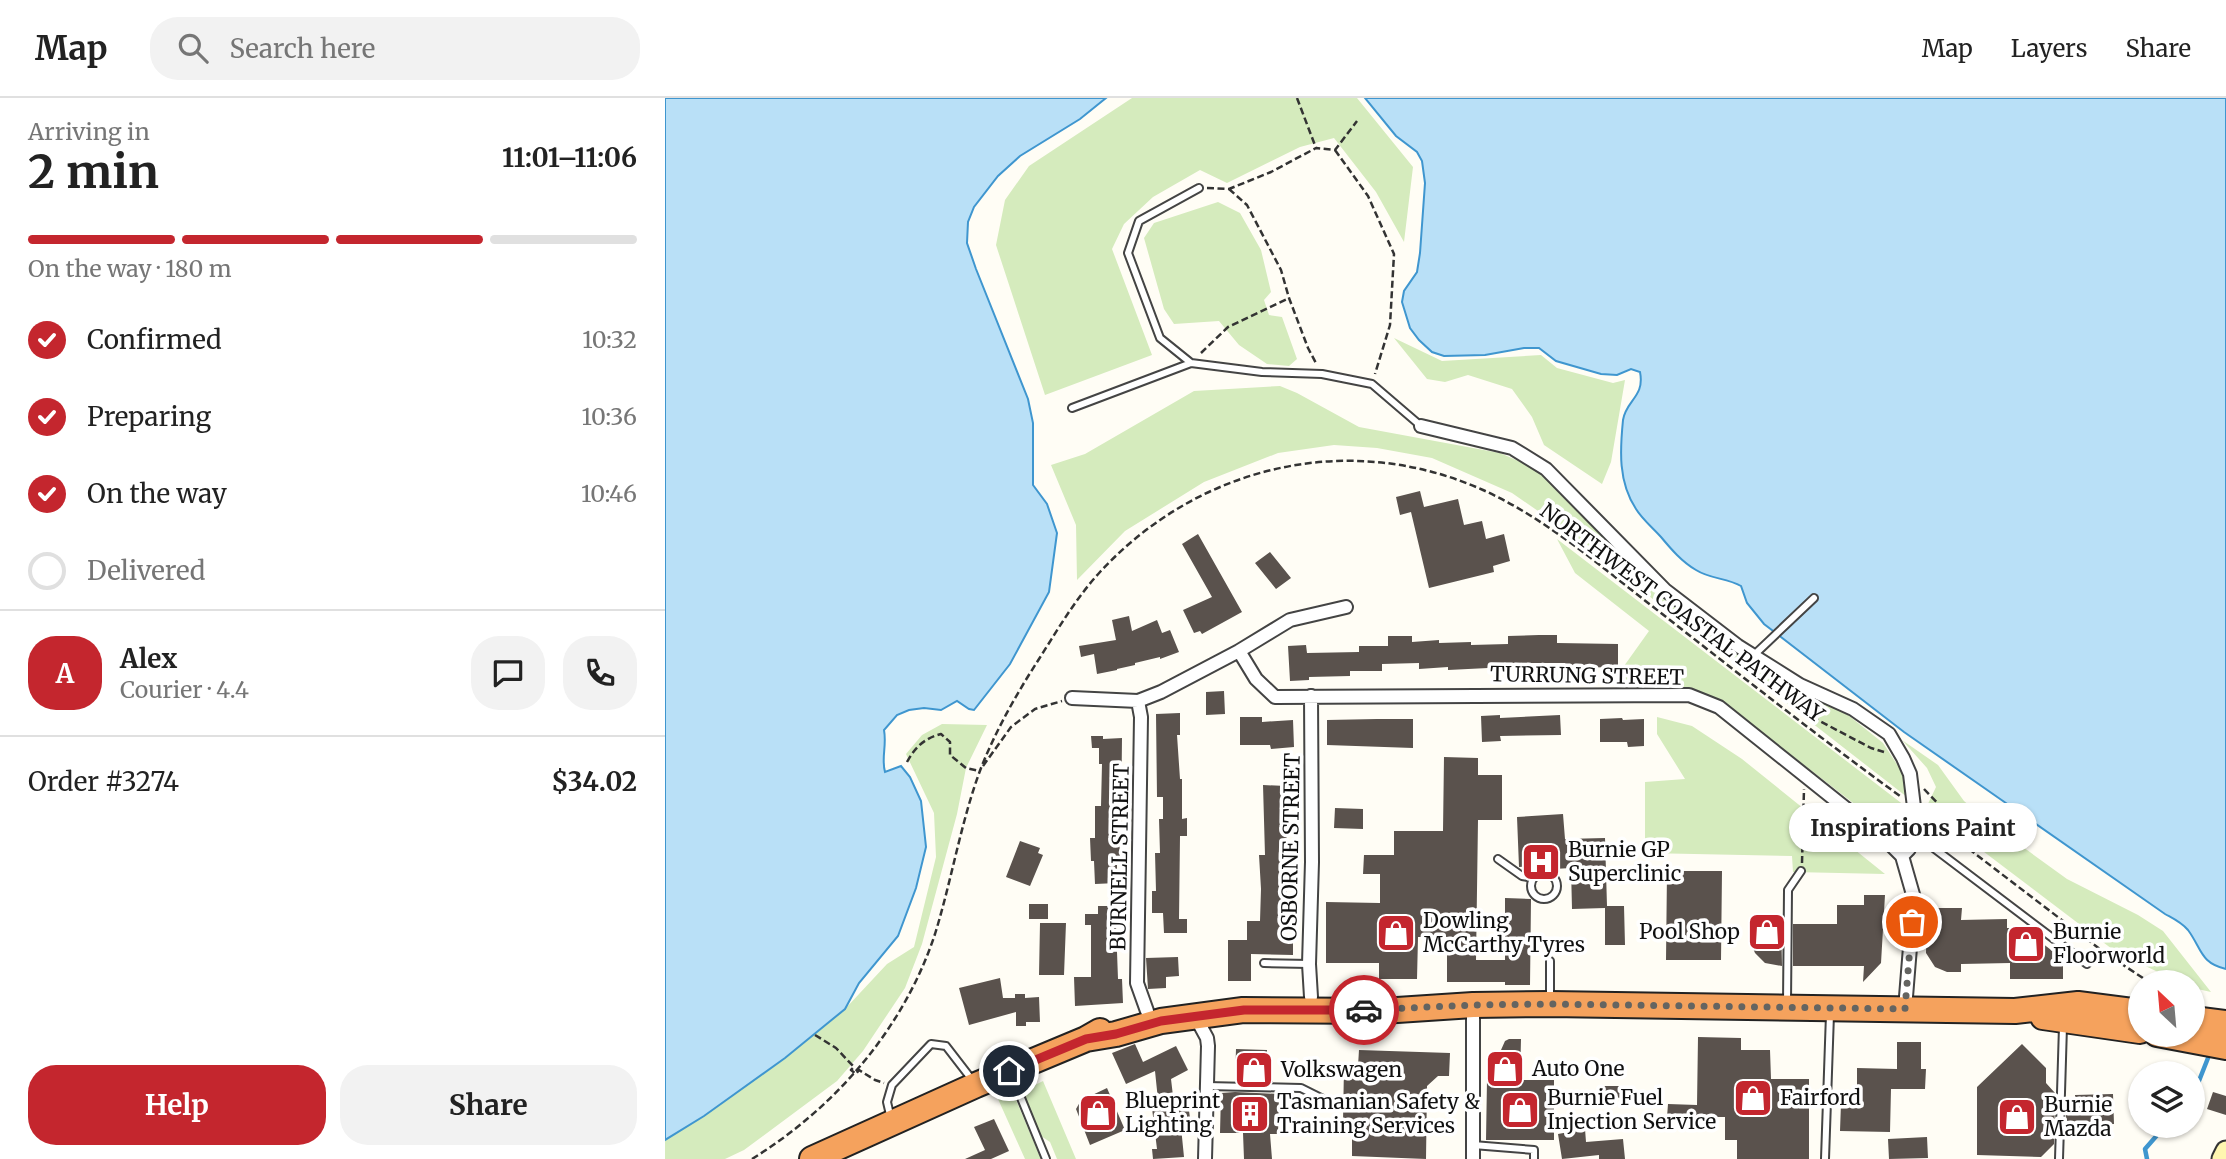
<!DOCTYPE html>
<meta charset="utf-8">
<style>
body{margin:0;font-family:Merriweather,serif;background:#f2f2f2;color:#222;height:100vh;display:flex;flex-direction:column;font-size:26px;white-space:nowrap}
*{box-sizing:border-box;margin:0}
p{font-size:23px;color:#767676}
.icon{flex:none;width:38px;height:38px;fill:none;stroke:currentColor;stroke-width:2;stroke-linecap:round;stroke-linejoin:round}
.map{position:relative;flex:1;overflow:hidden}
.details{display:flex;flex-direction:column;background:#fff;width:665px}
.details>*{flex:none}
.needle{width:46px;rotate:334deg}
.fabs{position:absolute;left:1463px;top:872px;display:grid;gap:14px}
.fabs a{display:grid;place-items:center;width:77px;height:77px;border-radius:50%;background:#fff;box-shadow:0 2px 5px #0004;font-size:35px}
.pin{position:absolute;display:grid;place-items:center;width:60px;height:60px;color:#fff;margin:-30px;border:4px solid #fff;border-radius:50%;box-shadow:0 2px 7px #0007}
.courier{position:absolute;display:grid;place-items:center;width:70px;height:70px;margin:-35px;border:5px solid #c4262e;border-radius:50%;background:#fff;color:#222;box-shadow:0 2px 9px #0007}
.bubble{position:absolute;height:49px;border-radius:24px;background:#fff;box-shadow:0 2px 5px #0004;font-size:23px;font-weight:700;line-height:49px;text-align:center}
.summary em{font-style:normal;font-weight:700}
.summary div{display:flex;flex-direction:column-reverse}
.summary{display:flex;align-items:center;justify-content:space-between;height:119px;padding:0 28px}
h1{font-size:46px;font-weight:700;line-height:52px}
.bar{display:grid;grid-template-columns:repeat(4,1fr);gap:10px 7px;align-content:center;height:84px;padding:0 28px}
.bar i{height:9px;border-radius:5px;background:#e0e0e0}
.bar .selected{background:#c4262e}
.bar p{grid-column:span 4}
.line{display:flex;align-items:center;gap:18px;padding:0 28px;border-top:2px solid #e0e0e0}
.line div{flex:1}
.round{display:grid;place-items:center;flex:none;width:74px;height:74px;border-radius:28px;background:#f2f2f2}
ol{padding:0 28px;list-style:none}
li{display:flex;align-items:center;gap:21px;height:77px}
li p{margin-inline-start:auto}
li .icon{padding:7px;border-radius:50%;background:#c4262e;color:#fff;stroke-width:4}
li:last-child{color:#767676}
li i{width:38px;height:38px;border:4px solid #e0e0e0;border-radius:50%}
.primary-button{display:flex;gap:14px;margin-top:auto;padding:14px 28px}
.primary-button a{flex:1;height:80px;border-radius:28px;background:#c4262e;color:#fff;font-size:28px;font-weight:700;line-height:80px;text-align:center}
.primary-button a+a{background:#f2f2f2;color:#222}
header{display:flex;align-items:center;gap:42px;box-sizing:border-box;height:98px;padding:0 35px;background:#fff;border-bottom:2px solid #e0e0e0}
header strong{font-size:33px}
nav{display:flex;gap:38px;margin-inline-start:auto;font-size:24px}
.search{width:490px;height:63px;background:#f2f2f2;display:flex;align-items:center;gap:18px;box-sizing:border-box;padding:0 24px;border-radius:28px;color:#767676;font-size:26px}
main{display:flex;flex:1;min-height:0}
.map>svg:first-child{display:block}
.green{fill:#d5ebbd}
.water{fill:#b9e0f7;stroke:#3f96cf;stroke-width:2}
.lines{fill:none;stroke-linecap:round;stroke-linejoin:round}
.stream{stroke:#3f96cf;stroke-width:4.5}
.building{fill:#5a524d}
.lane-casing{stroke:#444;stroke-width:10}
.street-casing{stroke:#444;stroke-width:16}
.secondary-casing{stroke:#333;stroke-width:23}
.highway-casing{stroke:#222;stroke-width:28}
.path{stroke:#333;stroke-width:2.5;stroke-dasharray:7 3.5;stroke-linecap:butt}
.lane{stroke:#fff;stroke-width:6}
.street{stroke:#fff;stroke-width:12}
.secondary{stroke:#fff6b0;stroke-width:19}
.highway{stroke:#f5a25d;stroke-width:24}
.done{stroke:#646461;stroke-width:7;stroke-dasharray:0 12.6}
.route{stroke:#c4262e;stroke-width:9}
.labels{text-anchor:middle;stroke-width:7;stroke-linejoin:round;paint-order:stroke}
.street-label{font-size:21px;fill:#111;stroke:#fff}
.poi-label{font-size:21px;fill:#111;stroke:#fff;text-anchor:start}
</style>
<header>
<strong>Map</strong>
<div class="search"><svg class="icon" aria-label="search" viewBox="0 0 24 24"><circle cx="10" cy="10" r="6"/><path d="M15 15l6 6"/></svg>Search here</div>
<nav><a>Map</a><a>Layers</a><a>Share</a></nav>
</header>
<main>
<section class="details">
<div class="summary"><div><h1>2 min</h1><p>Arriving in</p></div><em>11:01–11:06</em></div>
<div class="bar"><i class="selected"></i><i class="selected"></i><i class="selected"></i><i></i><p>On the way · 180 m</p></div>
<ol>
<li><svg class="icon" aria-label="check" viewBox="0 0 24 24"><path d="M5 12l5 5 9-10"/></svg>Confirmed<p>10:32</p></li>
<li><svg class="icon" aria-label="check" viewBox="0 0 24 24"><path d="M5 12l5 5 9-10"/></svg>Preparing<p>10:36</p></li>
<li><svg class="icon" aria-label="check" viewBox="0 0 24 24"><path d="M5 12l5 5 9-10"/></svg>On the way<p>10:46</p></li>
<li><i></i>Delivered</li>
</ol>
<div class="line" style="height:126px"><b class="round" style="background:#c4262e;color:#fff">A</b><div><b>Alex</b><p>Courier · 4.4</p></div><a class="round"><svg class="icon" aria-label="chat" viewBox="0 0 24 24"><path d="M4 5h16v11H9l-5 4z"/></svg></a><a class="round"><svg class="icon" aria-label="phone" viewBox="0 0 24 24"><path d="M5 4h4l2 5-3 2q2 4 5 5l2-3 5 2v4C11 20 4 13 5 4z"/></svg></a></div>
<div class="line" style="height:91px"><div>Order #3274</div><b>$34.02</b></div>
<div class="primary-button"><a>Help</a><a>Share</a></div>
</section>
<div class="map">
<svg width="1561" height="1061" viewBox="0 0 1561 1061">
<rect width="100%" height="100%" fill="#fffdf5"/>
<path class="green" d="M467,0h225l56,69 -9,75 -28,-50 -42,-54 -34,9 -73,36 -27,-13 -47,27 -29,27 -12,25 40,106 -107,40 -49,-150 9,-45 24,-34z
M553,104l22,11 21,37 10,42 -7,8 5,15 13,2 15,42 -8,7 -22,-2 -28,-19 -20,-24 -45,3 -10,-15 -20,-71 10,-15z
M729,240l48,23 99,-6 16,13 56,15 12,-3 -14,82 -9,22 -58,-39 -12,-28 -20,-28 -44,-14 -23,7 -18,-3z
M615,288l17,7 62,34 141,26 39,17 100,103 67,55 90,61 52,26 35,28 21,32 3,22 -353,-275 -42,-29 -80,-35 -55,-10 -43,-3 -56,8 -74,29 -79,49 -48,49 -1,-55 -25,-60 34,-11 109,-63z
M892,441l352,270 -2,20 -4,5 -11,-1 -172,-133 -28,-11 -65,-2 -3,-21 25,-35 -74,-58z
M992,619l35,9 50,33 143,115 -92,-2 -1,-16 -147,-3v-71l40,-3 -28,-45z
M277,626l45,1 -21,43 -9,46 -35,130 -17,44 -42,63 -26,30 -93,69 -19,9h-60v-19l39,-24 81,-58 60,-49 42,-45 27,-17 22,-90 -2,-44 -28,-59 16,-19z
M1237,642l36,25 26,36 27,23 76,55 71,36 25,16 48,61 -18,-4v-6h-14l-63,-30 -190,-144 10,-21 -9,-19z
M378,983l33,78h-19l-7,-17 -9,-6 -17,-39 1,-7z
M348,995l28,66h-16l-27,-60z"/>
<path class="water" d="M0,0h441l-26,21 -60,37 -22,20 -24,31 -6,15 -1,21 9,26 52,130 5,24v62l14,19 10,29 -8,59 -39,72 -36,46 -5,-1 -12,-8 -16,9 -17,-2 -15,2 -12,5 -13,15c3,16 -3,28 1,42l16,-6 9,11 11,24 5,46 -10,41 -18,48 -39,47 -14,26 -60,49 -81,58 -39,24z
M700,0h861v871c-26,-6 -24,-20 -38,-39 -7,-8 -14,-11 -23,-16l-261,-182 -140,-108 -17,-21 -6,-17c-14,-8 -31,-7 -45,-16 -14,-8 -25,-21 -35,-33 -8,-9 -19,-18 -25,-28 -18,-27 -16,-59 -13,-89 3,-20 22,-23 17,-48l-9,-3 -14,6 -16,-1 -45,-13 -17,-13h-15l-39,7 -41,1 -12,-4 -13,-12 -9,-12 -8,-26 2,-11 13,-19 3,-19 5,-70 -3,-22 -5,-9 -21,-16z"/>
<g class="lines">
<path class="stream" d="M1528,998l15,-38
M1482,1061l-2,-10 21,-24"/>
</g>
<path class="building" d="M755,393l4,16 34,-8 6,26 18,-4 4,18 18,-5 6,27 -17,5 1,6 -65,16 -18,-76 -11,3 -4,-18z
M533,436l44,78 -40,22 -2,-3 -6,2 -11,-23 29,-13 -30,-53z
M605,454l21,26 -15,11 -21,-26z
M464,518l3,15 25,-11 5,13 8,-3 9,22 -19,7v-2l-25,6v2l-18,4v1l-20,4 -3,-20 -13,3 -2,-11 37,-6 -4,-20z
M874,537h18v8l61,1v23l-53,1v-5h-37v6h-20v-2l-60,3v-3l-29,2v-6l-37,1v7h-32v5l-41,1v3l-19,1 -2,-35 18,-1 1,8 52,-1v-6h29v-10h24v6l27,-2v3l32,-1v3l37,-1v-8z
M559,593l1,23 -19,1v-23z
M515,615v22h-3l3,44h2v40l5,-1v18h-7l-1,83h8v14h-23l-1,-20h-11v-22h4l-1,-38h5l-1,-34h4v-22h-6l-1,-83z
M835,617v3l60,-3 1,20 -61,1 1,5 -19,1 -1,-26z
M575,619h22v5l31,-2 1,27 -23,2 -1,-4h-30z
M957,620l1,2 21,-1v27l-16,1 -1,-5h-27v-23z
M712,621h36v29l-86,-3v-25z
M426,638h12v3l19,-1 -1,90h-2l1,33h-3v22l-22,1 -1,-23h-3l-1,-23h5v-32h6l1,-42h-3v-16h-7z
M779,659l34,1v17h24v45h-24l-2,140h29v-62l26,1 -1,86h-25v-3h-58v-45h-29l-1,42h-38v-16h-53v-61l54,1v-29h-17l1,-19h30v-24h49z
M598,687l23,1 1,90 -3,63h9v16l-42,-1v27h-23v-41h19v-19h13l1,-32 -2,-34h6z
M670,710l28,1v20l-29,-1z
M898,716l2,25 40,-1 2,68h17l1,39h-20v-37l-33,1 -1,-41 -34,2 -1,-4 -17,1 -2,-50z
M355,743l20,7 -2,5 5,2 -13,31 -24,-9z
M1002,773h55l-1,89h-55z
M1199,797h21l-4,68 -18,19 1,-16h-71v-42h44v-19h27z
M364,806h19v15h-19z
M433,808h22v19h-4l2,54h4l1,24 -48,3 -1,-29h17v-52h-6v-11h13z
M1262,810h35l-1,12 46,-1v9h15l41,31v20h-53v-16l-49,1v8h-14l-12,-5 -9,-14z
M1088,821h28l1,47 -17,-3 -10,-10 -3,-7z
M375,825h26l-2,52h-25z
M513,859l1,19 -13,1v11l-18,1 -2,-31z
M335,880l3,20h12v-4h10v4l14,-1 1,25h-14v4h-10v-14l-47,13 -10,-37z
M1033,939l43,1v12h29l1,29h38v80h-72v-19h-12v-23h-58l1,-13 29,1z
M844,941h12l-1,41h34v60h-68l1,-60h2v-24l12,-6 4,-9z
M1232,944h24v27h5l-1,20h-34l-1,43 -50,-1 1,-28h16v-35l40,1z
M470,946l8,18 33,-16 12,24 -17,9 2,17 14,-1 4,31 -10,1 3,30 -31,2 -1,-10h5l-6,-49h7l-3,-29 -29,13 -14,-31z
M1357,946l24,24v15l9,10 -1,51 -13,13 -64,-2v-68z
M571,951l31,1v11h6v21l-38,-1z
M694,952l91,3 -1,23h-11l-11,10 -1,73 -74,-3v-34h-9l1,-56h14z
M937,988h25l-1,12 -24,-1z
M442,990l18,42 -35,15 -14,-36 4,-7 6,-4z
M570,994l44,2 -1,40h-8l2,25h-28l-1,-26h-23l1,-40z
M1548,994l13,4v19l-19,-6z
M1448,996l1,30 -48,2v-23l9,8v-16z
M329,1021l15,32 -18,8h-26l20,-9 -11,-23z
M920,1031l1,13 37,-3 2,20h-26v-4l-37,4 -4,-25z
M1262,1039l1,21 -39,1 -1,-20z"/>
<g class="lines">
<g class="lane-casing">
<path id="lane" d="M526,265l-31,-25 -32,-85 11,-32 60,-33
M407,310l119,-45 71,9 60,2 50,10 49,42
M1089,557l60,-57
M1249,732l17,16 156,118
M833,761l24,17 12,2
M866 788a13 13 0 1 1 26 0a13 13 0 1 1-26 0Z
M599,865l45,1
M885,901v-38
M1122,905l1,-113 13,-19
M347,978l34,83
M542,988l94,2 22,11
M226,1021l-4,-17 5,-17 39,-41 15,2 27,35
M808,1047l61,5v9
M1160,1061l5,-145
M1394,1061l4,-133"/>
</g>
<g class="street-casing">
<path id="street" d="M756,328l91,22 34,21 119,121 73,56 62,39 53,24 36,25 14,24 7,16 4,33v23l-5,19 -7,7 12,42 -9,111
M574,553l17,28 19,18 414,-2 30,12 169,135 14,14
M407,600l66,3 23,-9 78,-41 51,-31 56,-13
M473,603l3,16 -4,266 10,28
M646,899l-2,-33 3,-102 -1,-166
M808,907v154
M530,918l12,22 1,8 -3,113"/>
</g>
<g class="secondary-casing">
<path id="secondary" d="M1557,1061l4,-8"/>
</g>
<g class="highway-casing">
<path id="highway" d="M1378,919l97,14
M1528,921l33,4
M1492,936l69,13
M421,941l30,-5 45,-13 82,-11 139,1 91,-6 77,-1 465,7 63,-7 62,8
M147,1061l164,-74 110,-46 14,-8"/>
</g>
<path class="path" d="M632,0l19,50
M670,52l33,46 26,58 -4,71 -15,49
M542,90l22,1 42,-17 45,-24 19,2 22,-29
M564,91l18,16 34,65 8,28 19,50 9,17
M536,255l27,-26 61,-29
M1147,619l59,31 13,4
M242,664c8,-15 18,-24 34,-28l9,8v13l16,13 13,3
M318,668l28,-39 24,-18 27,-8
M1259,691l31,32 27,7 11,-15
M1262,719l178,136 44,29
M1137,765l2,-74
M150,937l21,13 18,19 -3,3 5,4 3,-4 16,10 9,3
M87,1061c84,-52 152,-131 183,-225 17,-55 26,-113 46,-166 15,-38 36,-75 58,-109 19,-30 37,-61 61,-87 99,-107 249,-142 383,-82 62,28 116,75 169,116 82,64 164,129 248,190"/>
<use href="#lane" class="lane"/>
<use href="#street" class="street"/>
<use href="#secondary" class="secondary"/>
<use href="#highway" class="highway"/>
</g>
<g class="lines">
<path class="done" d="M699,912l109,-5 77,-1 355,5 7,-87"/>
<path class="route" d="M344,973l77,-32 30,-5 45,-13 83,-11h120"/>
</g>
<defs>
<g id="hospital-square" transform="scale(2.0125)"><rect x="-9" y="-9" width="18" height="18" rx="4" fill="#c4262e" stroke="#fff"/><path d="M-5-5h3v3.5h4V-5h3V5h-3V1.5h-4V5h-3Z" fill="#fff"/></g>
<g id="shop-square" transform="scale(2.0125)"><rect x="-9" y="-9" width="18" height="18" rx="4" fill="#c4262e" stroke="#fff"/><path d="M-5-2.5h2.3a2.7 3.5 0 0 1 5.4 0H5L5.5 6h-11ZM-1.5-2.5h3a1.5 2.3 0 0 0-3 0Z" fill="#fff"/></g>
<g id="building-square" transform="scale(2.0125)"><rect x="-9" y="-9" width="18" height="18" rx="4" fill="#c4262e" stroke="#fff"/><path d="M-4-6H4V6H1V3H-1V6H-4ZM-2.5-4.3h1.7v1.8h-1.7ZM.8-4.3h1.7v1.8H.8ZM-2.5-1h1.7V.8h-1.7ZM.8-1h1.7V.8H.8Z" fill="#fff"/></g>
</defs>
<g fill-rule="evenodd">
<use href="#hospital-square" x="876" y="764"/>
<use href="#shop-square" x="1102" y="834"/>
<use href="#shop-square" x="731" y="835"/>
<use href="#shop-square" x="1361" y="846"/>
<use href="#shop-square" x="840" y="971"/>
<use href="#shop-square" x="589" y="972"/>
<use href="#shop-square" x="1088" y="1000"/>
<use href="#shop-square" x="855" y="1012"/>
<use href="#shop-square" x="433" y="1015"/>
<use href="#building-square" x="585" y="1016"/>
<use href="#shop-square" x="1352" y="1019"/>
</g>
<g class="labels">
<g class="street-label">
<text transform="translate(1017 515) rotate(37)" y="7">NORTHWEST COASTAL PATHWAY</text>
<text transform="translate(922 578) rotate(1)" y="7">TURRUNG STREET</text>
<text transform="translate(626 749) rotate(-89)" y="7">OSBORNE STREET</text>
<text transform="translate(455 759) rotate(-89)" y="7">BURNELL STREET</text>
</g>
<g class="poi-label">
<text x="903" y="759">Burnie GP<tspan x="903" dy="24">Superclinic</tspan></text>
<text x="758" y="830">Dowling<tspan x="758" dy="24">McCarthy Tyres</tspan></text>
<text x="1075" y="841" text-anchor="end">Pool Shop</text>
<text x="1388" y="841">Burnie<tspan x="1388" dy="24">Floorworld</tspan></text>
<text x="867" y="978">Auto One</text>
<text x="616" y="979">Volkswagen</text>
<text x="882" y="1007">Burnie Fuel<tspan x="882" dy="24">Injection Service</tspan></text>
<text x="1115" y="1007">Fairford</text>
<text x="460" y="1010">Blueprint<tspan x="460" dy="24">Lighting</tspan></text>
<text x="612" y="1011">Tasmanian Safety &amp;<tspan x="612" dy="24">Training Services</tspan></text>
<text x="1379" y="1014">Burnie<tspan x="1379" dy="24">Mazda</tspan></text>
</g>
</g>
</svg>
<div class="fabs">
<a><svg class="needle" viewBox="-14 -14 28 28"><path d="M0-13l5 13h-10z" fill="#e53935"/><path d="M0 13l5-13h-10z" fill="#767676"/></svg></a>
<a><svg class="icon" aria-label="layers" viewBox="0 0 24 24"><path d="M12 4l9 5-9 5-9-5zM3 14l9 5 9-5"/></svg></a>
</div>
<div class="pin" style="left:1247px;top:824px;background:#ea580c"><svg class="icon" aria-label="bag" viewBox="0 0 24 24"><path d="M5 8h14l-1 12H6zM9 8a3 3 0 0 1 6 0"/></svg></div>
<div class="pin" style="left:344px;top:973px;background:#1f2937"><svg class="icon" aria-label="home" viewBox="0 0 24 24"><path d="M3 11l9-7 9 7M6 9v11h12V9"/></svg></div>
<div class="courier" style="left:699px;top:912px"><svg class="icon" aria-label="car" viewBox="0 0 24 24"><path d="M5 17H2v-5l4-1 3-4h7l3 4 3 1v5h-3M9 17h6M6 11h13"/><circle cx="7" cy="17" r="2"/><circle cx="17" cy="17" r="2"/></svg></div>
<div class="bubble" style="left:1124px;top:705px;width:248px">Inspirations Paint</div>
</div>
</main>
